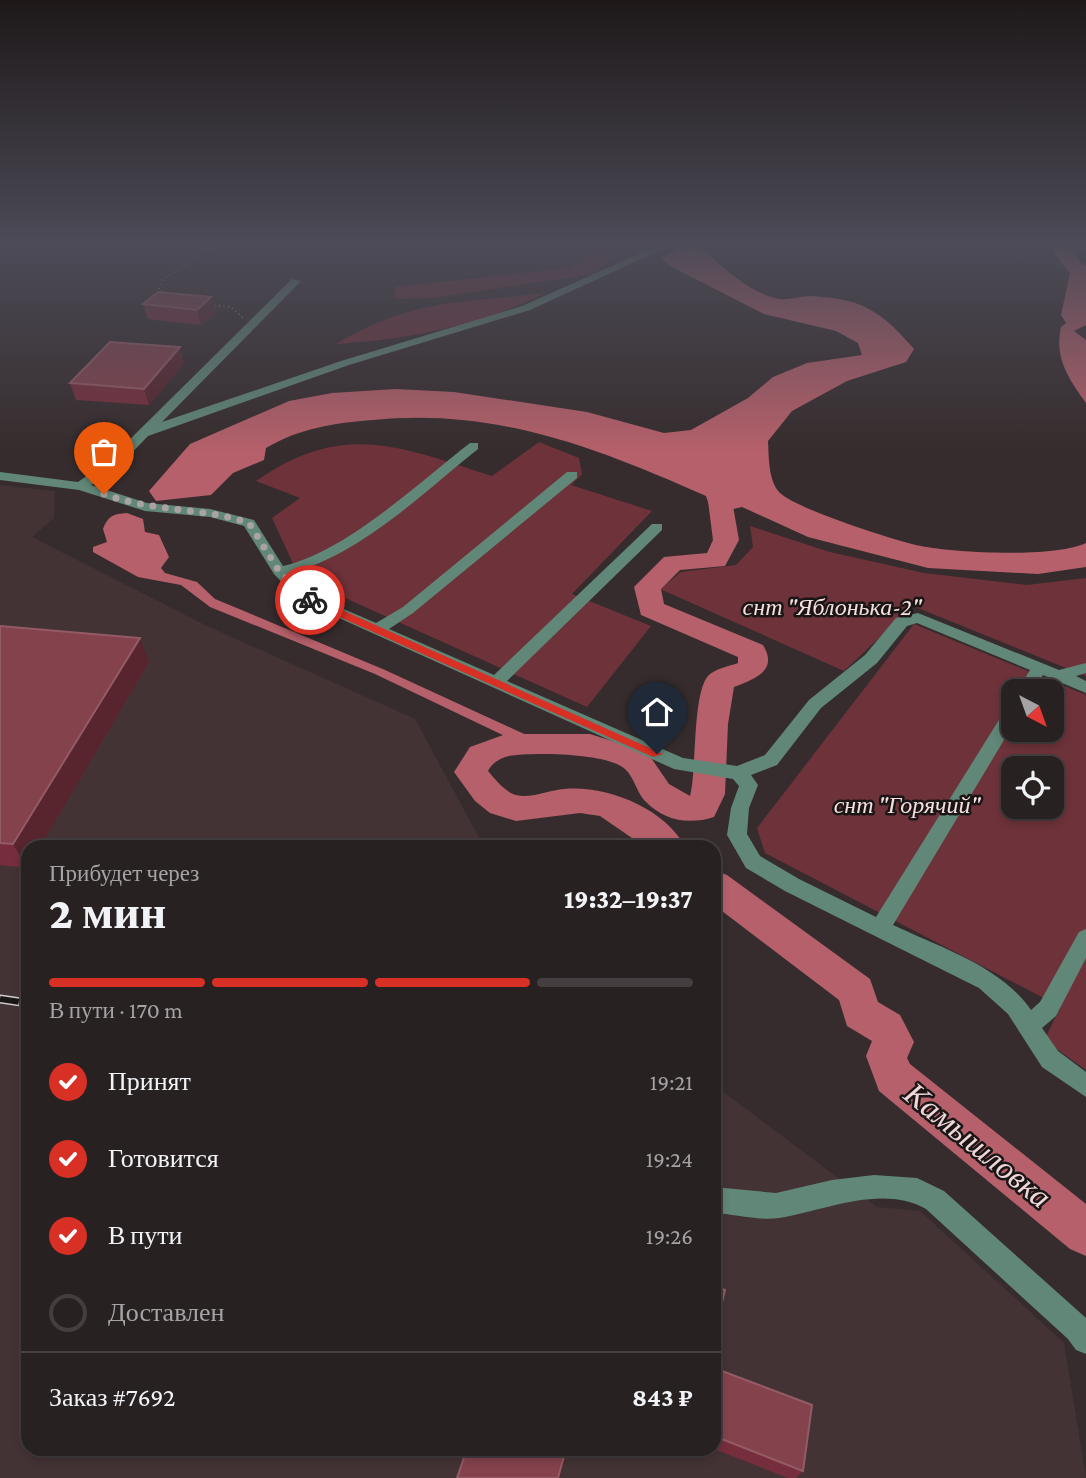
<!DOCTYPE html>
<html lang="ru">
<meta charset="utf-8">
<style>
body{margin:0;font-family:"Crimson Pro",serif;background:#30292a;color:#f1f3f6;height:100vh;display:flex;flex-direction:column;font-size:26px;white-space:nowrap}
*{box-sizing:border-box;margin:0}
p{font-size:23px;color:#a5a3a5}
.icon{flex:none;width:38px;height:38px;fill:none;stroke:currentColor;stroke-width:2;stroke-linecap:round;stroke-linejoin:round}
.map{position:relative;flex:1;overflow:hidden}
.drawer{position:absolute;left:21px;top:840px;width:700px;height:616px;display:flex;flex-direction:column;background:#282122;border-radius:21px;box-shadow:0 4px 10px #0003,0 0 0 2px #443e40}
.drawer>*{flex:none}
.needle{width:46px;rotate:139deg}
.tools{position:absolute;left:1001px;top:679px;display:grid;gap:14px}
.tools a{display:grid;place-items:center;width:63px;height:63px;border-radius:14px;background:#282122;box-shadow:0 4px 10px #0003,0 0 0 2px #443e40;font-size:35px}
.pin{position:absolute;display:grid;place-items:center;width:60px;height:60px;color:#fff;margin:-72px -30px;border-radius:50% 50% 50% 0;rotate:-45deg;box-shadow:0 0 7px #0007}
.pin .icon{rotate:45deg}
.courier{position:absolute;display:grid;place-items:center;width:70px;height:70px;margin:-35px;border:5px solid #d93025;border-radius:50%;background:#fff;color:#222;box-shadow:0 2px 9px #0007}
.head em{font-style:normal;font-weight:800}
.head div{display:flex;flex-direction:column-reverse}
.head{display:flex;align-items:center;justify-content:space-between;height:119px;padding:0 28px}
h1{font-size:46px;font-weight:800;line-height:52px}
.bar{display:grid;grid-template-columns:repeat(4,1fr);gap:10px 7px;align-content:center;height:84px;padding:0 28px}
.bar i{height:9px;border-radius:5px;background:#443e40}
.bar .active{background:#d93025}
.bar p{grid-column:span 4}
.line{display:flex;align-items:center;gap:18px;padding:0 28px;border-top:2px solid #443e40}
.line div{flex:1}
ol{padding:0 28px;list-style:none}
li{display:flex;align-items:center;gap:21px;height:77px}
li p{margin-inline-start:auto}
li .icon{padding:7px;border-radius:50%;background:#d93025;color:#fff;stroke-width:4}
li:last-child{color:#a5a3a5}
li i{width:38px;height:38px;border:4px solid #443e40;border-radius:50%}
.map>svg:first-child{display:block}
.built{fill:#443335}
.green{fill:#6e323a;fill-rule:evenodd}
.water{fill:#b5606a}
.lines{fill:none;stroke-linecap:round;stroke-linejoin:round}
.river{fill:#b5606a;fill-rule:evenodd}
.path{stroke:#867d7e;stroke-width:2;stroke-dasharray:1 3.5;stroke-linecap:butt}
.minor{fill:#618778;fill-rule:evenodd}
.rail-casing{stroke:#d1cacb;stroke-width:9}
.rail{stroke:#1a1616;stroke-width:6;stroke-dasharray:19;stroke-linecap:butt}
.wall{fill:#772e3c}
.shaded-wall{fill:#58252e}
.building{fill:#84424d;stroke:#935b65;stroke-width:2}
.route{fill:#d93025}
.done{stroke:#aaa2a3;stroke-width:7;stroke-dasharray:0 12.6}
.labels{text-anchor:middle;stroke-width:5;stroke-linejoin:round;paint-order:stroke}
.park-label{font-size:24px;font-style:italic;fill:#f6ddde;stroke:#1a1616}
.near-water-label{font-size:32px;font-style:italic;fill:#efd6d8;stroke:#1a1616}
</style>
<div class="map">
<svg width="1086" height="1478" viewBox="0 0 1086 1478">
<rect width="100%" height="100%" fill="#362c2d"/>
<path class="built" d="M0,485l55,6 -1,27 -22,19 175,89 208,93 69,128h-456v602h686v-364l163,122 43,4 144,132 22,135h-1086z"/>
<path class="green" d="M580,245h30l1,14 -18,15 -161,24 -36,1 -2,-12 175,-19 14,-10z
M545,293c-65,33 -137,46 -209,51 74,-45 126,-41 209,-51z
M539,442l40,16 3,16 -11,11 81,26 -80,83 79,32 -64,81 -291,-131 -5,-17 -19,-41 28,-20 -44,-17c88,-61 144,-34 236,-5z
M750,526l80,26 94,21 103,12 59,-7v98l-173,-70 -69,65 -184,-82 21,-17 55,-7 17,-18z
M914,624l172,71v375l-42,-30 17,-33 -296,-154 -8,-25zM1013,691h39v39h-39zM1013,768h39v39h-39z"/>
<path class="water" d="M689,245h9c23,20 50,48 81,54 10,1 22,-3 33,-3 51,3 69,15 102,53l-8,13 -59,19 -55,30 -24,30c1,16 0,40 12,52 17,16 115,48 141,53 34,7 134,12 165,-3v24l-48,7 -110,-6 -120,-31 -66,-30 -30,7 -6,-18c-111,-49 -210,-88 -333,-76 -39,3 -73,8 -107,28l-2,12 -31,13 -22,22 -55,6 -7,-10 41,-47 99,-43 43,-8 64,-4 58,3 133,20 77,21 27,-3 57,-32 25,-21 34,-14 55,-8 -4,-12 -22,-12 -72,-17 -94,-48 -9,-8z
M1052,245h17l12,18 5,2v60l-12,6 12,9v63c-17,-24 -32,-45 -25,-76l5,-4 -5,-8 9,-42 -17,-21z
M127,513l16,6 2,13 14,3 10,22 -8,11 4,5 32,9 18,17 170,71 150,69 13,10 -14,1 -159,-76 -165,-67 -29,-22 -43,-8 -45,-25v-5l14,-5 -4,-13c5,-13 10,-15 24,-16z"/>
<g class="lines">
<path class="river" d="M741,490l17,6 3,5 -3,5h-25l6,34 -14,26 -45,4 -19,19 3,15 99,41c16,26 -9,34 -29,42l-6,37 -3,70 -11,23c-25,8 -50,4 -69,-16 -8,-8 -11,-24 -20,-32 -17,-16 -93,-17 -116,-13 -9,2 -17,7 -21,15 7,8 17,21 28,24 15,4 33,-5 48,-6 42,-4 101,19 121,58h-40l-45,-31 -20,-3 -64,8 -26,-8 -15,-12 -21,-29 16,-25 36,-13h84l57,18 22,32 21,12c7,-26 2,-101 18,-120 6,-7 22,-10 30,-13v-6l-97,-42 -7,-28 30,-30 43,-4 6,-13 -5,-39 3,-5z
M714,870l13,5 143,104 8,23 22,13 14,27 -7,16 3,6 176,140v52l-16,-7 -191,-158 -13,-35 6,-15 -25,-15 -8,-26 -125,-95z"/>
<path class="path" d="M166,295l-7,-7 4,-9 52,-34
M210,305l21,2 12,11"/>
<path class="minor" d="M659,245h13l-142,65 -181,55 -201,71 -29,30 -28,19 56,18 63,6 44,11 29,46c63,-14 135,-83 187,-123h8v6c-54,43 -120,108 -189,124l20,21 67,29 27,-16 164,-135h10v6l-164,135 -24,16 105,46 158,-151h10v6l-155,151 176,77 54,8 28,-11 44,-55 56,-45 31,-37 22,-5 141,57 27,-7v10l-10,3 10,5v12l-43,-18 -10,16h-16l13,-21 -113,-47 -10,3 -30,37 -56,45 -44,57 -26,10 7,10 -9,23 -2,26 13,22 39,23 77,38 131,-210 6,-2v20l-120,200c46,22 108,41 138,85l9,-8 39,-70 7,-3v29l-30,58 -14,12 16,23 28,21v25l-44,-30 -34,-53 -29,-26 -194,-97 -39,-23 -19,-33 4,-27 8,-22 -6,-7 -59,-10 -375,-169 -25,-26 -30,-48 -34,-9 -65,-6 -66,-21 -79,-10v-8l78,10 31,-22 183,-181 9,2 -139,141 179,-61 181,-55z
M874,1175l43,3 27,13 142,127v36l-10,-4 -8,-11 -142,-130c-45,-25 -101,2 -147,9 -20,3 -45,-4 -65,-5v-26l62,6 56,-13z"/>
<g class="rail-casing">
<path id="rail" d="M0,999l28,4"/>
</g>
<use href="#rail" class="rail"/>
</g>
<path class="wall" d="M158,292l57,21 -14,12 -53,-6 -5,-15z
M184,363l-35,42 -73,-5 -6,-17z
M0,626l149,36 -122,206 -27,-3z
M714,1368l89,103 -7,7h-8l-74,-29z"/>
<path class="shaded-wall" d="M211,297l4,16 -14,12 -4,-15z
M180,347l4,16 -35,42 -5,-16z
M140,638l9,24 -109,185h-12l-1,21 -14,-24z
M566,1449h2l-8,29h-2z"/>
<path class="building" d="M158,292l53,5 -14,13 -54,-6z
M110,342l70,5 -36,42 -74,-6z
M0,626l140,12 -127,206 -13,-1z
M714,1285l11,5 -11,46z
M714,1368l98,37 -9,66 -89,-35z
M467,1449h99l-8,29h-101z"/>
<linearGradient id="sky" x2="0" y2="1"><stop stop-color="#1e1819"/><stop offset="0.54" stop-color="#4c4b57"/><stop offset="1" stop-color="#4c4b57" stop-opacity="0"/></linearGradient>
<rect width="1086" height="452" fill="url(#sky)"/>
<path class="route" d="M306,597h7l350,157 -10,3 -347,-155z"/>
<g class="lines">
<path class="done" d="M104,494c47,18 98,13 145,29l30,48 31,29"/>
</g>
<g class="labels">
<g class="park-label">
<text x="832" y="615">снт "Яблонька-2"</text>
<text x="907" y="813">снт "Горячий"</text>
</g>
<g class="near-water-label">
<text transform="translate(978 1145) rotate(39)" y="11">Камышловка</text>
</g>
</g>
</svg>
<div class="tools">
<a><svg class="needle" viewBox="-14 -14 28 28"><path d="M0-13l5 13h-10z" fill="#e53935"/><path d="M0 13l5-13h-10z" fill="#a5a3a5"/></svg></a>
<a><svg class="icon" aria-label="locate" viewBox="0 0 24 24"><circle cx="12" cy="12" r="6"/><path d="M12 2v4M12 18v4M2 12h4M18 12h4"/></svg></a>
</div>
<div class="pin" style="left:104px;top:494px;background:#ea580c"><svg class="icon" aria-label="bag" viewBox="0 0 24 24"><path d="M5 8h14l-1 12H6zM9 8a3 3 0 0 1 6 0"/></svg></div>
<div class="pin" style="left:657px;top:754px;background:#1f2937"><svg class="icon" aria-label="home" viewBox="0 0 24 24"><path d="M3 11l9-7 9 7M6 9v11h12V9"/></svg></div>
<div class="courier" style="left:310px;top:600px"><svg class="icon" aria-label="bike" viewBox="0 0 24 24"><circle cx="6" cy="16" r="4"/><circle cx="18" cy="16" r="4"/><path d="M6 16l4-8h5l3 8M10 8l3 8H6M13 5h3"/></svg></div>
<section class="drawer">
<div class="head"><div><h1>2 мин</h1><p>Прибудет через</p></div><em>19:32–19:37</em></div>
<div class="bar"><i class="active"></i><i class="active"></i><i class="active"></i><i></i><p>В пути · 170 m</p></div>
<ol>
<li><svg class="icon" aria-label="check" viewBox="0 0 24 24"><path d="M5 12l5 5 9-10"/></svg>Принят<p>19:21</p></li>
<li><svg class="icon" aria-label="check" viewBox="0 0 24 24"><path d="M5 12l5 5 9-10"/></svg>Готовится<p>19:24</p></li>
<li><svg class="icon" aria-label="check" viewBox="0 0 24 24"><path d="M5 12l5 5 9-10"/></svg>В пути<p>19:26</p></li>
<li><i></i>Доставлен</li>
</ol>
<div class="line" style="height:91px"><div>Заказ #7692</div><b>843 ₽</b></div>
</section>
</div>
